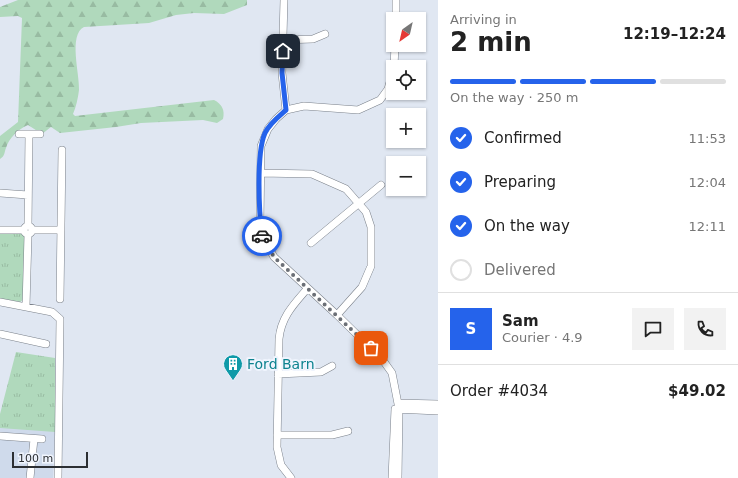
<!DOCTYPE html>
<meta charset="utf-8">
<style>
body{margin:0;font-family:"DejaVu Sans",sans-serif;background:#f2f2f2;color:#222;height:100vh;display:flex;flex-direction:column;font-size:15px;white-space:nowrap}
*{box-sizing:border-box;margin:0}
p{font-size:13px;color:#767676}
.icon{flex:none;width:22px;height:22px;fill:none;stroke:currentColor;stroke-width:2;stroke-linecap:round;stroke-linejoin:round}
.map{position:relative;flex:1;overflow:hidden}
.details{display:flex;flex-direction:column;background:#fff;width:300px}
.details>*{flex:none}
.needle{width:26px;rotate:214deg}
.fabs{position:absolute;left:386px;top:12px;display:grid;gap:8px}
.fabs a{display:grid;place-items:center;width:40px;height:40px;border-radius:0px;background:#fff;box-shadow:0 1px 3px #0004;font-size:20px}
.scale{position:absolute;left:12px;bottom:10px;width:76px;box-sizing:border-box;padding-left:4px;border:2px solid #2c2f33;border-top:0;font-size:11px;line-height:14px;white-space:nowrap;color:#2c2f33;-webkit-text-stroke:3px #eff4fd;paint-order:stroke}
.pin{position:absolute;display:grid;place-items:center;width:34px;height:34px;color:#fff;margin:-17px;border-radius:8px;box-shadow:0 2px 6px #0006}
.courier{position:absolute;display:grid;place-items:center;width:40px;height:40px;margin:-20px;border:3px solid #2563eb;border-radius:50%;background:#fff;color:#222;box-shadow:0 1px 5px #0007}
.headline em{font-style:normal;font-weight:700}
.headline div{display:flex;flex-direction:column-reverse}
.headline{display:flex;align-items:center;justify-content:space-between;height:68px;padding:0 12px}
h1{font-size:26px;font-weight:700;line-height:30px}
.bar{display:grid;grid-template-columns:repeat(4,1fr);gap:6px 4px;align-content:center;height:48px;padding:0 12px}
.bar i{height:5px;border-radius:3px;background:#e0e0e0}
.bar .selected{background:#2563eb}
.bar p{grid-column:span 4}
.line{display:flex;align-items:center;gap:10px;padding:0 12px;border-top:1px solid #e0e0e0}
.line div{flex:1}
.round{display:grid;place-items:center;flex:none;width:42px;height:42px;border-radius:0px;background:#f2f2f2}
ol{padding:0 12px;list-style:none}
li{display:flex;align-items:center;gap:12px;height:44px}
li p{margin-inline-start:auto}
li .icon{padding:4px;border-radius:50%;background:#2563eb;color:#fff;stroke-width:4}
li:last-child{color:#767676}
li i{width:22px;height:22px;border:2px solid #e0e0e0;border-radius:50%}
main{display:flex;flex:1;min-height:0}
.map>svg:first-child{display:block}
.built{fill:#cfdaeb}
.grass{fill:url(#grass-tufts)}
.forest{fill:url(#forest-firs)}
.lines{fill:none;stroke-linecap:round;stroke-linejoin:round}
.minor-casing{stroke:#7a808a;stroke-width:8}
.minor{stroke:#fff;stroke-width:7}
.done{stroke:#6b6f76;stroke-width:4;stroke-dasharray:0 7.2}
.route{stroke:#2563eb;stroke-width:5}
.labels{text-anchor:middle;stroke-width:4;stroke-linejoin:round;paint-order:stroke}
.culture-label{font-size:14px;fill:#0d838f;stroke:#eff4fd;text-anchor:start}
</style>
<main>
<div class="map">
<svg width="438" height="478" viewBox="0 0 438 478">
<defs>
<pattern id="grass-tufts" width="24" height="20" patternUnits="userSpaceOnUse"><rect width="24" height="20" fill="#b0d9bc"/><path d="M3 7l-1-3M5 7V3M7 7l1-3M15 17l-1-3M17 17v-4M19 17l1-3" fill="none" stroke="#98bba2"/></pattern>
<pattern id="forest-firs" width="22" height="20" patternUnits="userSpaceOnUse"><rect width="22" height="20" fill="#b0d9bc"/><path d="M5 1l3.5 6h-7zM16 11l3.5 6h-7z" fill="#98bba2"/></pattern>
</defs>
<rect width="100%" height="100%" fill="#e0e7f2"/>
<path class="built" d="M0,423l55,4 -2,51h-53z"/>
<path class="grass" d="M0,233h21l4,3 -2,64 -3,2 -20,-3z
M16,352l39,6v74l-55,-4v-14z"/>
<path class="forest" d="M18,0h229v5l-23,9 -30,-1 -18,2 -27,8 -65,4c-16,8 -4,47 -5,63 -1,8 -3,17 -6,24l2,2 139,-16c8,4 11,10 9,19l-6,4 -14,-3 -62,3 -25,4 -56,6 -9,-6 -9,7 -14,-9c-10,4 -19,13 -22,23 -2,5 -1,8 -6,11v-23l18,-14 4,-104 -4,-2 -18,1v-10z"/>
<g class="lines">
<g class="minor-casing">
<path id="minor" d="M284,0l-2,73 4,37
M396,19v-19
M283,40l30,-1 12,-5
M394,67l1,-22
M393,71l-5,18 -8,11 -22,10 -54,-4 -18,4 -10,9 -8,10 -7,17 -1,75 2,15 12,21 63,58 45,44 10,14 7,36 -1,69
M19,134h21
M261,173l51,1 34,15 20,23 5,15v39l-9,21 -25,28
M0,193l28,2
M24 230a4 4 0 1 1 8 0a4 4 0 1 1-8 0Z
M28,226l1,-92
M0,230h24
M32,230h29
M311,243l70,-58
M60,299l2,-149
M0,302l52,10 8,7 -2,159
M26,307l2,-72
M0,334l46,10
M278,374l43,-2 11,-6
M398,403l40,1
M395,409l43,2
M277,435h55l16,-4
M0,436l42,3
M30,478l4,-39
M291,478l-10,-13 -4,-18 2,-108c2,-22 15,-35 28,-50
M392,478l3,-69"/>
</g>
<use href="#minor" class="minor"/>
</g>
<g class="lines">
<path class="done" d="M262,236l12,21 97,91"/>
<path class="route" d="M262,236c-3,-23 -6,-83 3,-103 4,-9 13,-16 21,-23l-4,-37 1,-22"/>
</g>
<defs>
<g id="building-pin" transform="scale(1)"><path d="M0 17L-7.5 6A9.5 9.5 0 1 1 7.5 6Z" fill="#0f9aa8" stroke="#eff4fd"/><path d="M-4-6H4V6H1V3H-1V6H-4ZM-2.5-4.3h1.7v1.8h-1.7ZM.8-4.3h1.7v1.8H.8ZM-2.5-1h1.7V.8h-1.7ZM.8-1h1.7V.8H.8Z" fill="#fff"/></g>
</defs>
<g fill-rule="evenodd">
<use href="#building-pin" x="233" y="364"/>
</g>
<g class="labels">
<g class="culture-label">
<text x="247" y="369">Ford Barn</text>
</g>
</g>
</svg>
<div class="fabs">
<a><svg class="needle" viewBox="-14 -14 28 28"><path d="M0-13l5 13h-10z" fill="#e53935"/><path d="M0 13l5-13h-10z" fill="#767676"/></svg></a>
<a><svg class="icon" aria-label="locate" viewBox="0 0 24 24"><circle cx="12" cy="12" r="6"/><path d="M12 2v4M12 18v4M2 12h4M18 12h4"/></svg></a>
<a>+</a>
<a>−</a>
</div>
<div class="scale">100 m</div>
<div class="pin" style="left:371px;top:348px;background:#ea580c"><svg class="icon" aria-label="bag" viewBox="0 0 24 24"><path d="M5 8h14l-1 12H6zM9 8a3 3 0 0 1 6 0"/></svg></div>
<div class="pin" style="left:283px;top:51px;background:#1f2937"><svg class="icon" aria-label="home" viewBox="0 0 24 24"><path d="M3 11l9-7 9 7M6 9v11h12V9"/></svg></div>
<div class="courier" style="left:262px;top:236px"><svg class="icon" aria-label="car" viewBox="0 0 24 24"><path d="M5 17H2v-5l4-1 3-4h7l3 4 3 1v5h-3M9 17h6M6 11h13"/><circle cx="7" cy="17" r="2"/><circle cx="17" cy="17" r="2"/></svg></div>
</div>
<section class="details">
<div class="headline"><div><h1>2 min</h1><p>Arriving in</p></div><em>12:19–12:24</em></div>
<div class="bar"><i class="selected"></i><i class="selected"></i><i class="selected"></i><i></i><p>On the way · 250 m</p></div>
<ol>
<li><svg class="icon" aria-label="check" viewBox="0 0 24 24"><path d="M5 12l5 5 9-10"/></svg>Confirmed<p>11:53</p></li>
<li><svg class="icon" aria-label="check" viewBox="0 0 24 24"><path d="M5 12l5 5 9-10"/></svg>Preparing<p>12:04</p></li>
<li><svg class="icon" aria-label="check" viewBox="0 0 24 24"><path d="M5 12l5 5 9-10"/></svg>On the way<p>12:11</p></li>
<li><i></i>Delivered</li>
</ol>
<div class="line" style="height:72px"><b class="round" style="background:#2563eb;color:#fff">S</b><div><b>Sam</b><p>Courier · 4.9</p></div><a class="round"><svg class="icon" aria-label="chat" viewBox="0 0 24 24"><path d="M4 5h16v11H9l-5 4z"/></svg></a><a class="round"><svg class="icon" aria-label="phone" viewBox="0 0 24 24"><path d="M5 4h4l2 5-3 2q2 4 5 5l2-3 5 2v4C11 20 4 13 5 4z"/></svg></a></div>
<div class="line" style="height:52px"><div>Order #4034</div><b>$49.02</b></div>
</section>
</main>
